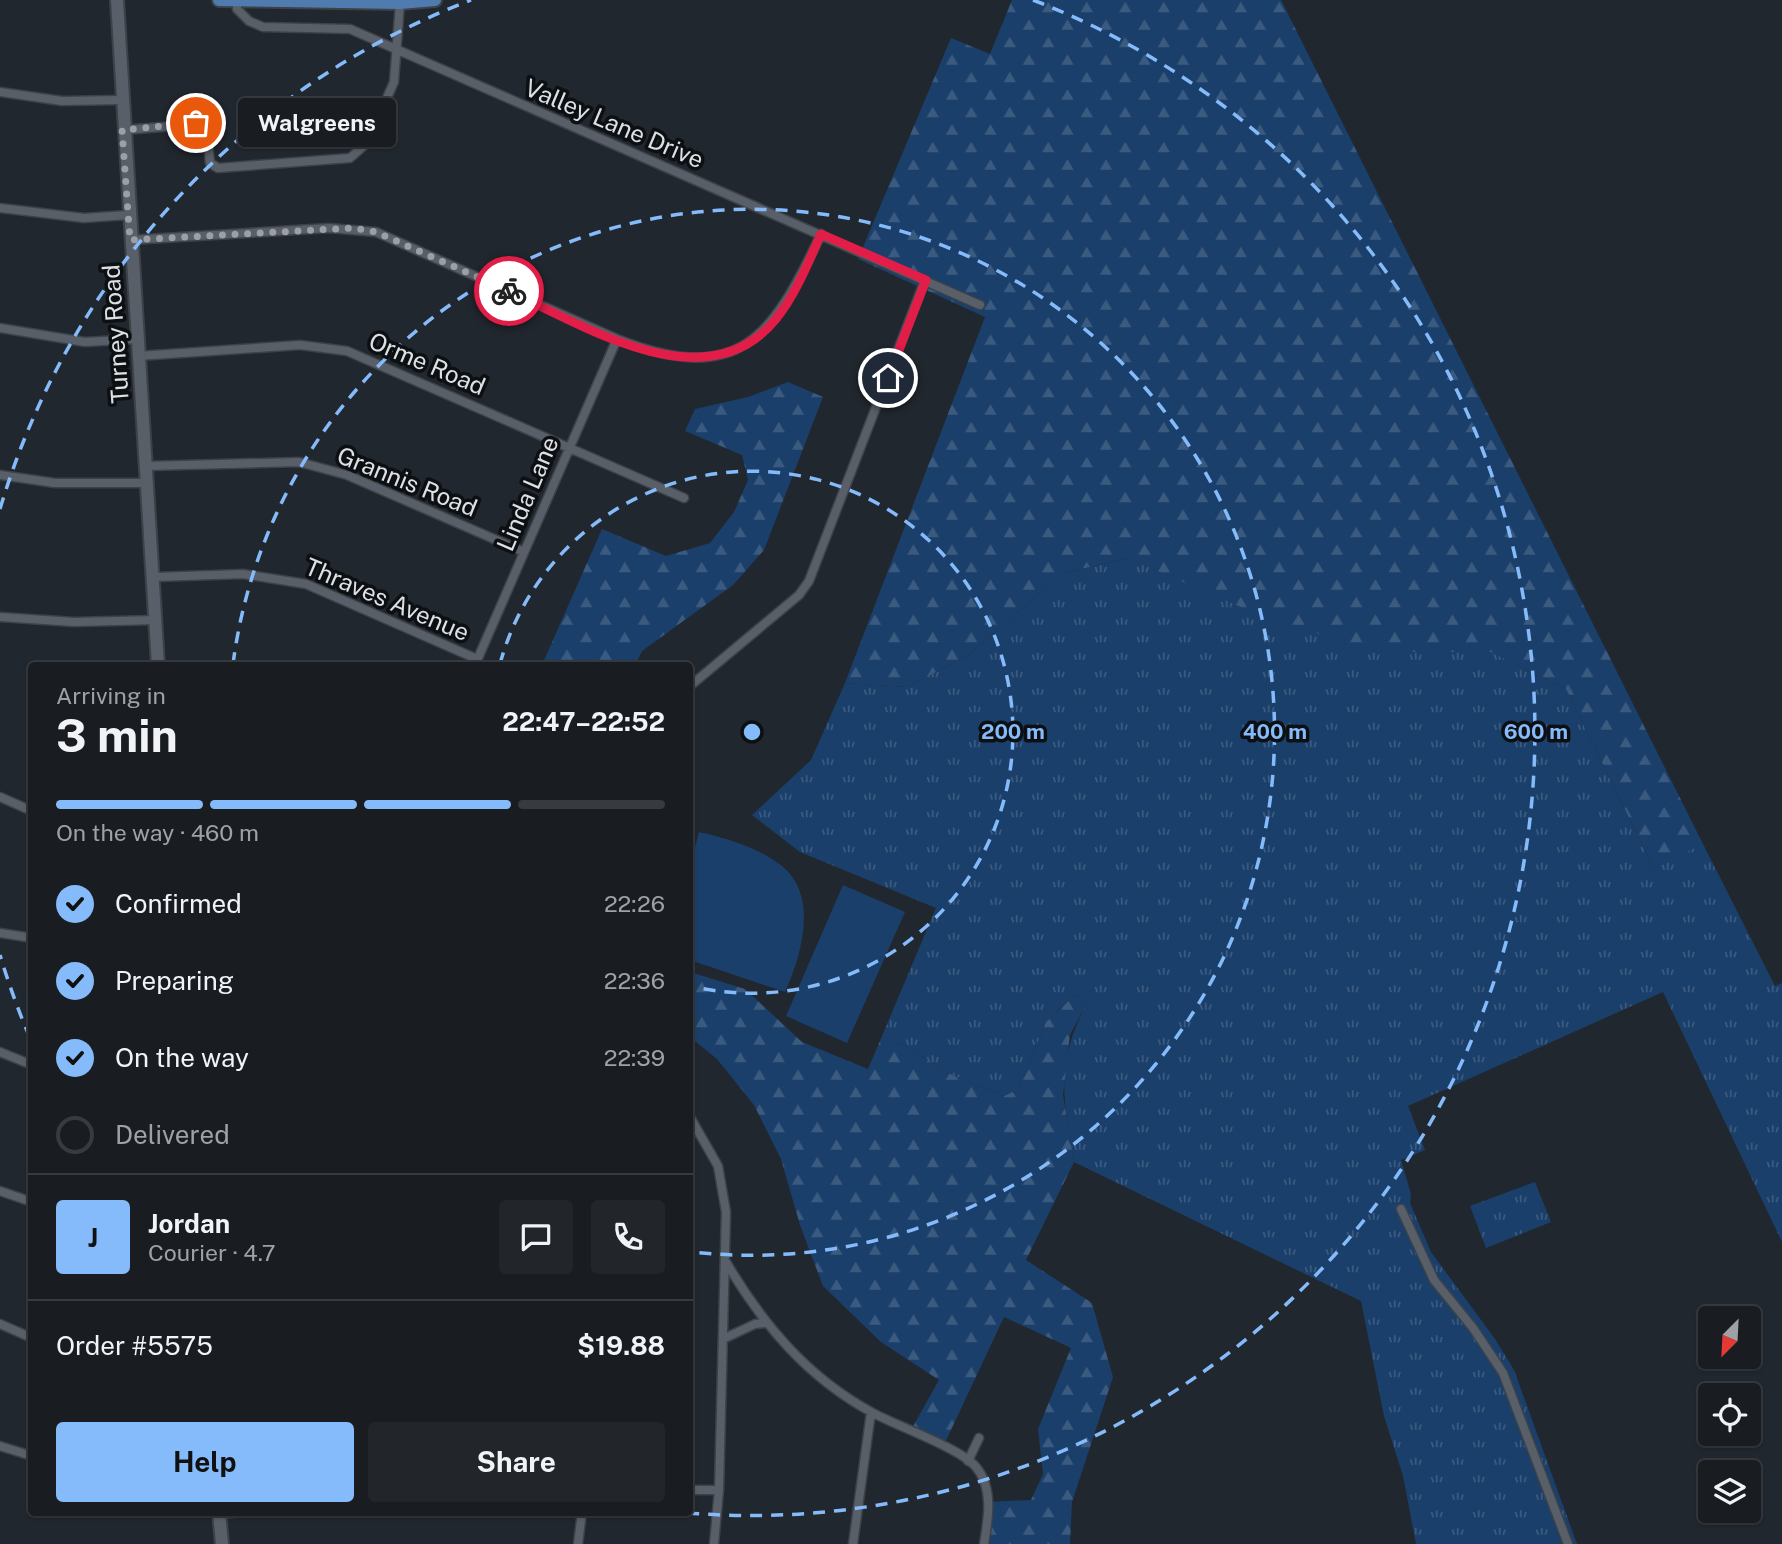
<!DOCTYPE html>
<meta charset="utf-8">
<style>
body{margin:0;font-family:"Public Sans",sans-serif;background:#22262a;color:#f1f3f6;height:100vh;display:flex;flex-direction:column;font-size:26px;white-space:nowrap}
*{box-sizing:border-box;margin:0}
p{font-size:23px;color:#9fa2a5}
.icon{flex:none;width:38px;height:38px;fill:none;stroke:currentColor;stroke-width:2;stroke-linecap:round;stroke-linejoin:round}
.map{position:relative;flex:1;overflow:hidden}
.sheet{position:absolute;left:28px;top:662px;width:665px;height:854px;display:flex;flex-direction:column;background:#191d22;border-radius:7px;box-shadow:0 2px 5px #0004,0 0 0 2px #373b40}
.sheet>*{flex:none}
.needle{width:46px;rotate:204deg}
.fabs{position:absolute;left:1698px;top:1306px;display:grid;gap:14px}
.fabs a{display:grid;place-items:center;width:63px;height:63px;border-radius:7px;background:#191d22;box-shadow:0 2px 5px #0004,0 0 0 2px #373b40;font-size:35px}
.pin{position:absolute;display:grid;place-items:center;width:60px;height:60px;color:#fff;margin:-30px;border:4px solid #fff;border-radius:50%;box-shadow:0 2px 7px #0007}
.courier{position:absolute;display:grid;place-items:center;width:70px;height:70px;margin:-35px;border:5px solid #e11d48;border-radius:50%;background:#fff;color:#222;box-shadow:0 2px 9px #0007}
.bubble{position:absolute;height:49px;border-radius:7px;background:#191d22;box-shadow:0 2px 5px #0004,0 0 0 2px #373b40;font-size:23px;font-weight:700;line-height:49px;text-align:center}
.head em{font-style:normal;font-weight:700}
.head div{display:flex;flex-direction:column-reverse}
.head{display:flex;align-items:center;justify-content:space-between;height:119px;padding:0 28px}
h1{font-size:46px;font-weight:700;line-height:52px}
.bar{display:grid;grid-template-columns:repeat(4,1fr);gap:10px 7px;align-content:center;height:84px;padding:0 28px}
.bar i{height:9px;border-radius:5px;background:#373b40}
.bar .active{background:#86bbfb}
.bar p{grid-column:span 4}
.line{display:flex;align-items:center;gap:18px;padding:0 28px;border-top:2px solid #373b40}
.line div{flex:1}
.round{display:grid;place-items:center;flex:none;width:74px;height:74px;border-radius:7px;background:#22262a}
ol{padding:0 28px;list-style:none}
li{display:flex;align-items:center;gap:21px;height:77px}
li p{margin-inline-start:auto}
li .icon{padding:7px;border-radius:50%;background:#86bbfb;color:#111;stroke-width:4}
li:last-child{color:#9fa2a5}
li i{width:38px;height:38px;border:4px solid #373b40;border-radius:50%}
.primary-button{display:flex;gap:14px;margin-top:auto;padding:14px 28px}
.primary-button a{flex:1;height:80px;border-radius:7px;background:#86bbfb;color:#111;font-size:28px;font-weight:700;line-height:80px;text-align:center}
.primary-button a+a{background:#22262a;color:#f1f3f6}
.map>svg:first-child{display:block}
.grass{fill:url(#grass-tufts)}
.forest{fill:url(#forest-firs)}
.pitch{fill:#1a3f6a}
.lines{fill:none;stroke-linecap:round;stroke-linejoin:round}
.street-casing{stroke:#3d4248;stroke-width:11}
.secondary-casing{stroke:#3d4248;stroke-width:16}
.primary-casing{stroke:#3d4248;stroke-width:16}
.street{stroke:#595f68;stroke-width:8}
.secondary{stroke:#595f68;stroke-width:12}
.primary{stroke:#507bae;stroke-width:12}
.done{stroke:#9ba0a6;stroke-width:7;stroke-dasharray:0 12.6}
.route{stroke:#e11d48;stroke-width:9}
.ring{fill:none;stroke:#86bbfb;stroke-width:3.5;stroke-dasharray:12 9}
.labels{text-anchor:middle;stroke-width:7;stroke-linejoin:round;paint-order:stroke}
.street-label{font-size:24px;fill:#dde1e6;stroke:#0d1013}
.centre{fill:#86bbfb;stroke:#0d1013;stroke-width:3.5}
.ring-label{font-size:21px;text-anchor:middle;font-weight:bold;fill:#86bbfb;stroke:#0d1013;stroke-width:7;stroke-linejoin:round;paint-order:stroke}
</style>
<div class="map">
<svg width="1782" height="1544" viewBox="0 0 1782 1544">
<defs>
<pattern id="grass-tufts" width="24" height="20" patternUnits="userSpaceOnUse" patternTransform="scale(1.75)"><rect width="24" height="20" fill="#1a3f6a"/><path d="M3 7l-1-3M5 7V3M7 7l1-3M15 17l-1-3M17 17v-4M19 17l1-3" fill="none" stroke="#3b5a7f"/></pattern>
<pattern id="forest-firs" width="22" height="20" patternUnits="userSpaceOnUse" patternTransform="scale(1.75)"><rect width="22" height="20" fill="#1a3f6a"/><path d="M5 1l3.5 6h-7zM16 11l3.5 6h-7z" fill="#3b5a7f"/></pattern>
</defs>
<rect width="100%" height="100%" fill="#21272e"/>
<path class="grass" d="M1128,558l65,26 194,68h104l75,37 88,180 48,-27 73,144 7,-3v259l-119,-250 -255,114 17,44 -24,10 10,34 -1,9 21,49 64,87 19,31 63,174h-161l-13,-68 -19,-60 -23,-115 -287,-139c-11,-64 -19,-99 13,-159l-12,-8 -29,27 -28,68 -14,6 -54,-22 -44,-28 -24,-10 54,-128 -136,-56 -48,-37 59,-55 34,-77 63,4 60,-32 96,-82z
M1535,1182l16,40 -65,26 -16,-42z"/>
<path class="forest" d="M1012,0h269l421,842 -3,4 -45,23 -88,-180 -75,-37h-104l-109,-29 -150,-65 -64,15 -96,82 -60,32 -63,-4 140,-366 -127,-58 93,-221 39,16z
M788,382l35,15 -59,153 -31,35 -91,66 -7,14h-93l60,-136 64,27 44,-13 24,-31 14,-32 -6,-25 -57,-24 10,-22 53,-12z
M690,972l55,17 57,53 66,27 14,-33 24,10 44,28 54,22 14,-6 28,-68 29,-27 12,8 -17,32 -7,60 11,67 -48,98 66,43 21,74 -41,125 -2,42h-86l4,-42 43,-2 12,-26 -5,-45 33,-81 -67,-31 -61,130 -32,-17 28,-50 -58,-38 -58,-56 -23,-61 -19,-66 -27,-54 -37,-46 -27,-22z"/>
<path class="pitch" d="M699,832c29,6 81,22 96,49 19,32 4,80 -10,111l-95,-32v-94z
M843,885l62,27 -58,131 -61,-27z"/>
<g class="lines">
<g class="street-casing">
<path id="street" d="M237,1v8l12,12 14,6 87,2 630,276
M0,92l62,9 59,-1
M123,130l77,-6 7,10 3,29 8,5 132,-10 17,-15 27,-61 6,-79
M0,208l84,10 44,-3
M130,240l199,-12 47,4 241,107c122,48 155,-1 204,-105
M0,328l85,14 52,-3
M138,356l162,-11 47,6 337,147
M146,466l153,-4 48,13 177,77
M0,475l55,8h93
M155,577l88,-3 63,10 171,75
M0,617l74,5 82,-2
M475,665l142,-326
M690,686l109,-91 10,-14 116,-301
M0,797l32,14
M0,933l32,5
M0,1052l32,13
M690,1117l28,49 8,46 -7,278 -5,54
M0,1191l32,11
M1401,1209l33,71 39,48 30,45 65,171
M726,1262c37,63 82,116 147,151 24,13 87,35 103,54 18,21 12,53 8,77
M0,1324l32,14
M723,1339l32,-15 10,-1
M0,1446l32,10
M968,1461l11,-23
M690,1490h29
M219,1514l26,-2
M578,1544l4,-32
M853,1544l18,-132"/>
</g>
<g class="secondary-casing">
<path id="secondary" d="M117,0l41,665
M219,1512l3,32"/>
</g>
<g class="primary-casing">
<path id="primary" d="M219,0l181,3 35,-3"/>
</g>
<use href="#street" class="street"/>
<use href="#secondary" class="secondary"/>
<use href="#primary" class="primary"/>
</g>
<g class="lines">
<path class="done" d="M196,123l-74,7 8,110 223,-12 23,4 133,59"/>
<path class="route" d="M509,291c76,35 198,113 267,28 20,-25 32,-56 45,-85l105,46 -38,98"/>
</g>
<g class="ring">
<path d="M500 664A261 261 0 1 1 691 986"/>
<path d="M233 664A523 523 0 1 1 693 1252"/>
<path d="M30 1038A784 784 0 0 1 0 955M0 509A784 784 0 0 1 471 0M1033 0A784 784 0 0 1 677 1512"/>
</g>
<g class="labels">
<g class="street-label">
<text transform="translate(614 124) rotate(23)" y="8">Valley Lane Drive</text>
<text transform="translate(116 334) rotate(-94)" y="8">Turney Road</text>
<text transform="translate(427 364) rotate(23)" y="8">Orme Road</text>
<text transform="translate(407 482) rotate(22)" y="8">Grannis Road</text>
<text transform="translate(528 494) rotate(-67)" y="8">Linda Lane</text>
<text transform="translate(387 600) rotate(23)" y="8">Thraves Avenue</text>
</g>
</g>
<circle cx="752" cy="732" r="10" class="centre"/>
<g class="ring-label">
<text x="1013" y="739">200 m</text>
<text x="1275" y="739">400 m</text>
<text x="1536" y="739">600 m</text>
</g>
</svg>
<div class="fabs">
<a><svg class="needle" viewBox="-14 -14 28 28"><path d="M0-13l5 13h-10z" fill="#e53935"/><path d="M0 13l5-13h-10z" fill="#9fa2a5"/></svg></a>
<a><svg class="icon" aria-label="locate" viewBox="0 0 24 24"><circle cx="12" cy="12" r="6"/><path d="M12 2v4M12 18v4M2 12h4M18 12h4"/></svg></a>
<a><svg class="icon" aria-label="layers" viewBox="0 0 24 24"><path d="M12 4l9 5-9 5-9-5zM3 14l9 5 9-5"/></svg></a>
</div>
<div class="pin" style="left:196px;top:123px;background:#ea580c"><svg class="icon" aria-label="bag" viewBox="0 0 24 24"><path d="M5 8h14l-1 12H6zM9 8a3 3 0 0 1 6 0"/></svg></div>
<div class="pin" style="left:888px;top:378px;background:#1f2937"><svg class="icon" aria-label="home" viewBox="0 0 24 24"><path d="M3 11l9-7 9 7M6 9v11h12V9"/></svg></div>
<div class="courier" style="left:509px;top:291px"><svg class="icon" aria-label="bike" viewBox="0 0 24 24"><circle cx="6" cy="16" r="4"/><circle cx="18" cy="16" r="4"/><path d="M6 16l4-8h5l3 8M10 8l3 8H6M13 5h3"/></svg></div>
<div class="bubble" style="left:238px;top:98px;width:158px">Walgreens</div>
<section class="sheet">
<div class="head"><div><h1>3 min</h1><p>Arriving in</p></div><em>22:47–22:52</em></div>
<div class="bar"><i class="active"></i><i class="active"></i><i class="active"></i><i></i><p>On the way · 460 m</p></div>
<ol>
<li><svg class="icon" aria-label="check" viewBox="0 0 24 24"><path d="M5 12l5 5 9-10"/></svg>Confirmed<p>22:26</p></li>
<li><svg class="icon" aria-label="check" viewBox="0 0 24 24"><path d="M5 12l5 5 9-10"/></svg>Preparing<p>22:36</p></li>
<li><svg class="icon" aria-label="check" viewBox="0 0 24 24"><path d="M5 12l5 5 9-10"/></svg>On the way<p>22:39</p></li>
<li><i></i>Delivered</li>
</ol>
<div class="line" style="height:126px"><b class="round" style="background:#86bbfb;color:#111">J</b><div><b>Jordan</b><p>Courier · 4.7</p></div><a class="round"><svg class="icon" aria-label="chat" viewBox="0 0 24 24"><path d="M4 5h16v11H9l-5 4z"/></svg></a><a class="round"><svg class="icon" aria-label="phone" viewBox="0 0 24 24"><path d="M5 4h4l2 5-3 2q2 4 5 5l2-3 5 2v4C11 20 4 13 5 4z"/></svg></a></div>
<div class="line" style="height:91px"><div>Order #5575</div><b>$19.88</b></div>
<div class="primary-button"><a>Help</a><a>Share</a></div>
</section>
</div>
